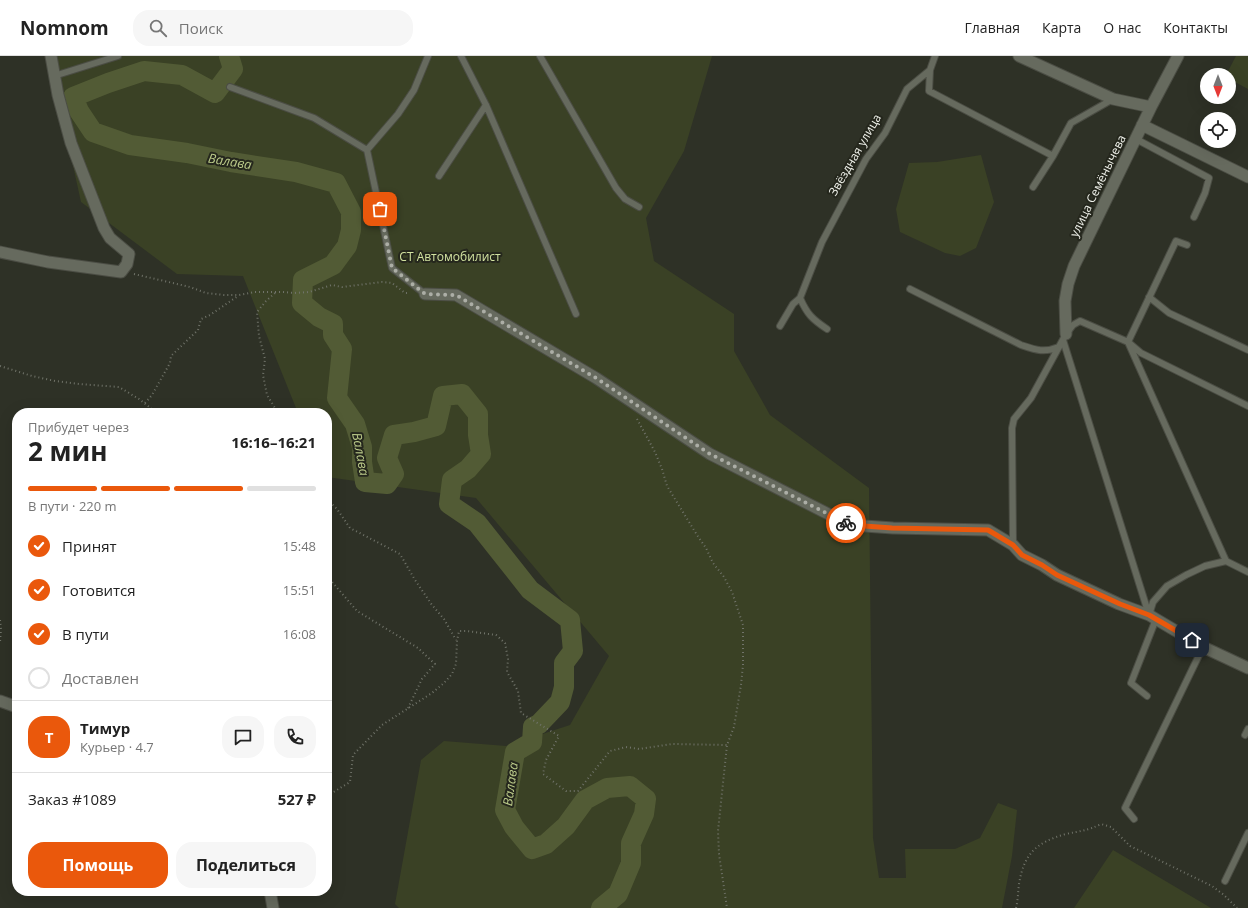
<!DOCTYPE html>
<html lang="ru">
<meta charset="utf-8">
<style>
body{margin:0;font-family:"Open Sans",sans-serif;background:#f6f6f6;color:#222;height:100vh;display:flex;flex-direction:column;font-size:15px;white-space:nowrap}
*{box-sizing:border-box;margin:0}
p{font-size:13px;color:#767676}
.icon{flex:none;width:22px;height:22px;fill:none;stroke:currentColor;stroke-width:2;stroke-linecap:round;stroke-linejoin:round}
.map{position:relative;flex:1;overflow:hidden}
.drawer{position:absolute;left:12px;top:352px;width:320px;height:488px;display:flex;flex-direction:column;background:#fff;border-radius:16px;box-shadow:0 4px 16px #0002}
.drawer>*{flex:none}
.needle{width:26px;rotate:180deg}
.controls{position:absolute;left:1200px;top:12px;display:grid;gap:8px}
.controls a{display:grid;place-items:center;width:36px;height:36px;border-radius:50%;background:#fff;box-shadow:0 4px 16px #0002;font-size:20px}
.pin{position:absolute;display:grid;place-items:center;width:34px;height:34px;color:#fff;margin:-17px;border-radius:8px;box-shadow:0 2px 6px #0006}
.courier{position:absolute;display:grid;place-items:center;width:40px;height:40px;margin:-20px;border:3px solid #ea580c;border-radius:50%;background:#fff;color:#222;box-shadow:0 1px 5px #0007}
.head em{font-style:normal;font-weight:700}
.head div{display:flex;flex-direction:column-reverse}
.head{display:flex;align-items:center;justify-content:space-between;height:68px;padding:0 16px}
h1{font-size:26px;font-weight:700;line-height:30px}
.bar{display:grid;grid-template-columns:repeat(4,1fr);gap:6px 4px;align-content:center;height:48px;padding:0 16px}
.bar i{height:5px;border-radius:3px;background:#e0e0e0}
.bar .active{background:#ea580c}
.bar p{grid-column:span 4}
.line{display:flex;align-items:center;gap:10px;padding:0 16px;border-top:1px solid #e0e0e0}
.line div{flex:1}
.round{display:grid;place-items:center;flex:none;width:42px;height:42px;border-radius:16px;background:#f6f6f6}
ol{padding:0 16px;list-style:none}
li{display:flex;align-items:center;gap:12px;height:44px}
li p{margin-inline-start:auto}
li .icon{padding:4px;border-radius:50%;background:#ea580c;color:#fff;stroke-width:4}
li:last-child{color:#767676}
li i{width:22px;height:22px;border:2px solid #e0e0e0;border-radius:50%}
.primary-button{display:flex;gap:8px;margin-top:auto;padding:8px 16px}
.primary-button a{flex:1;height:46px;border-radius:16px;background:#ea580c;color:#fff;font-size:16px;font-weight:700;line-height:46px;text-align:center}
.primary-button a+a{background:#f6f6f6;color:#222}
header{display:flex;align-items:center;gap:24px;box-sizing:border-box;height:56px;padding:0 20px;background:#fff;border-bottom:1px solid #e0e0e0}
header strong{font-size:19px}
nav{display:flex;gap:22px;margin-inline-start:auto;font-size:14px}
.search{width:280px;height:36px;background:#f6f6f6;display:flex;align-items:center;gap:10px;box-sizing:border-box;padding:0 14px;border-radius:16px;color:#767676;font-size:15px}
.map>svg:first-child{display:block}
.green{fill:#3a4125}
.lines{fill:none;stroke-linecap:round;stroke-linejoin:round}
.river{stroke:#525b35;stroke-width:20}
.service-casing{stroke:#4b4d44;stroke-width:8}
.minor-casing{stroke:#4b4d44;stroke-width:13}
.secondary-casing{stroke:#4b4d44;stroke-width:13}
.path{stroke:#707369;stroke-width:2;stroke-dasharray:1 3;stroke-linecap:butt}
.service{stroke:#666a5e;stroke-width:6}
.minor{stroke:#666a5e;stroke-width:11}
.secondary{stroke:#666a5e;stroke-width:11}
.done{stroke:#acaea6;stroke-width:4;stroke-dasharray:0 7.2}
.route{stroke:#ea580c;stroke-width:5}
.labels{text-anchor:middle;stroke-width:4;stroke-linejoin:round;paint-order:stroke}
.street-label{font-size:12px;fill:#f0f2eb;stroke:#25271d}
.park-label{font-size:12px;fill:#d2e2a0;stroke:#25271d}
.water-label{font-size:13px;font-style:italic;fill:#bccb8a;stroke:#25271d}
</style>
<header>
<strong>Nomnom</strong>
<div class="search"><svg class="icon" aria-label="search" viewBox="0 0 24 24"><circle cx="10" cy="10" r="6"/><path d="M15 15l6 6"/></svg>Поиск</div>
<nav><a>Главная</a><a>Карта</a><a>О нас</a><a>Контакты</a></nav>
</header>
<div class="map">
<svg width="1248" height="852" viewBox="0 0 1248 852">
<rect width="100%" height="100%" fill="#2e3126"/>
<path class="green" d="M49,0h663l-28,95 -38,67 8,43 80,53v37l36,64 99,73 4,350 6,40h27l-1,-29h50l25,-11 18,-35 19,7 -5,46 -10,52h-603l-4,-4 26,-144 23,-19 62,5 64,-21 39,-69 -133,-158 -149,-21v-64h-29l-55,-137 -66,-2 -96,-72z
M1236,0h12v33l-19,-10v-4h-3z
M981,99l13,47 -18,46 -16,8 -15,-3 -45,-21 -4,-23 13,-46 28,-1z
M1113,794l98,58h-137z"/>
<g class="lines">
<path class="river" d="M229,0l4,13 -18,24 -33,-18 -38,-4 -36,12 -35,14 6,14 14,21 37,13 57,8 44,9 65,10 40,11 15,29v18l-4,16 -14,19 -30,15 -1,23 17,14 14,7v11l9,14 -5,49 18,26 7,23v15l3,20 22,2 7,-10 -7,-16 7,-23 20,-3 22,-6 7,-30 19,-2 16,20v21l3,19 -13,15 -16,11 -3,24 28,19 53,67 40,30 3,31 -9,12v24l-4,15 -21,22 -6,3 -1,15 -17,10 -10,58 9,17 18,22 14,-5 20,-18 19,-26 22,-12 23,-2 16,13 -2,15 -13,29v20l-13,31 -17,14"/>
<g class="service-casing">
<path id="service" d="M461,0l25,49 90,209
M540,0l76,132 9,11 14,8
M930,14l-1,21 124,65
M54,20l64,-20
M230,31l84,31 53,32 25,118 33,26
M1136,83l73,39 -4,15 -11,24
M367,94l31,-36 16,-24 14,-34
M439,120l47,-71
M1033,131l20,-31 18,-33 42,-24
M1187,189l-11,-4 -48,101 98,219
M910,233l111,56c15,5 23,8 38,2
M1149,241l20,16 79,37
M800,242l22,-56 44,-83 19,-26 22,-44 23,-19 5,-14
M800,242c7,16 12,21 27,31
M780,270l13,-22 7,-6
M1063,284l86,275
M1013,489l-1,-117 2,-9 17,-21 35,-64 7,-9 7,-4 48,21 13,11 107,53
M1149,559l4,-13 14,-16 19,-11 19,-9 21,-5 22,11
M1147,640l-16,-13 25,-64
M1245,679l3,-6
M1134,763l-9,-11 78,-161
M1225,825l23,-48"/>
</g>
<g class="minor-casing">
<path id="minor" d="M1019,0l94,43 38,8
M1142,69l106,52
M0,196l48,10 73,10 6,-8 2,-10 -19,-16 -6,-10 -33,-85 -13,-48 -7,-39
M425,238l31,1 140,83 114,76 140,71 43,3 95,2 25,15 9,10 20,10 15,10 62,29 30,11 54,32 45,21
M1066,278l-1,-33 3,-17 6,-18 77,-159 27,-51"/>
</g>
<g class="secondary-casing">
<path id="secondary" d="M0,645l17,6
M270,835l3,17"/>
</g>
<path class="path" d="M134,218l56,13 16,6 18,2h15l16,-3h28l11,1 15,-1 23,-7 10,2 40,-5 10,1 13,10h4
M275,237l-9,8 -9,11 2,24 6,23 -2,16 4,20 11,18
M0,310l32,10 23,5 24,3 40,3 20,12 18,14
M145,347l7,-8 18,-32 1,-7 27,-26 3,-11 9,-4 28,-19
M637,363l18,33 7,17 5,17 30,49 9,13 7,15 11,14 8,15 11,33v40l-2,20 -7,42 -7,18 -9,86 1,23 8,54
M327,443l10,10 13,19 50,26 15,26 17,25 12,14 12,21
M327,520l30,35 61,37 17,16 -13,15 -14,29
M0,564l1,9 -1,13
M327,740l23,-14 3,-27 29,-30 50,-32 12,-10 8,-9 4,-10 1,-23 2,-10h8l29,4 9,8 3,16 -1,13 11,19 3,22 38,23 -13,24 -3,14 23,17h12l32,-40 16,-4 13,2 33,-5 55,1
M1016,852c2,-8 2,-16 3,-24 5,-31 18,-42 47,-50 14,-3 21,-3 35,-10l10,3 19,19 82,40 12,9 13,13"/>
<use href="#service" class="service"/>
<use href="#minor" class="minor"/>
<use href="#secondary" class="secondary"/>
</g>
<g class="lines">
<path class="done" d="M380,153l12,59 33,26 31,1 140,83 114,76 136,69"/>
<path class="route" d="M846,467l4,2 42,3 96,2 25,15 9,10 20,10 15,10 63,29 29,11 43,25"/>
</g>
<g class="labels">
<g class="street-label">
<text transform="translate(855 99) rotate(-60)" y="4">Звёздная улица</text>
<text transform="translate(1098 130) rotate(-64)" y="4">улица Семёнычева</text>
</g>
<g class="park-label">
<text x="450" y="205">СТ Автомобилист</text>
</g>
<g class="water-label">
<text transform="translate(230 105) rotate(9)" y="5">Валава</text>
<text transform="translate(361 398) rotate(79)" y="5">Валава</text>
<text transform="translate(510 728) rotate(-82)" y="5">Валава</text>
</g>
</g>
</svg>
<div class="controls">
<a><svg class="needle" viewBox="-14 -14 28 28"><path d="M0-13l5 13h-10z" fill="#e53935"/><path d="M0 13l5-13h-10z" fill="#767676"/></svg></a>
<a><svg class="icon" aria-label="locate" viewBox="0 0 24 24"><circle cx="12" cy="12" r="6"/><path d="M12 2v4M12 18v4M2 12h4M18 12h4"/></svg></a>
</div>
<div class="pin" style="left:380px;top:153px;background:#ea580c"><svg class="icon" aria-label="bag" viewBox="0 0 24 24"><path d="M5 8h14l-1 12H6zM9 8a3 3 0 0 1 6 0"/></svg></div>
<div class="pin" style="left:1192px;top:584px;background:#1f2937"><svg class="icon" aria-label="home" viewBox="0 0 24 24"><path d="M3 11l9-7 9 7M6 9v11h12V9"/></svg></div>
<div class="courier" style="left:846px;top:467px"><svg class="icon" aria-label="bike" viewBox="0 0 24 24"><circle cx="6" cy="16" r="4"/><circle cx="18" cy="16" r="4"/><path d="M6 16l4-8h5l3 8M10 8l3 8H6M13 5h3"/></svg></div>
<section class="drawer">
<div class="head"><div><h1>2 мин</h1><p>Прибудет через</p></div><em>16:16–16:21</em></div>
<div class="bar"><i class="active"></i><i class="active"></i><i class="active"></i><i></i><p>В пути · 220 m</p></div>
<ol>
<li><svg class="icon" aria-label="check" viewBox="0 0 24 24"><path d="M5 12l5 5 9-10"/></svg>Принят<p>15:48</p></li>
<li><svg class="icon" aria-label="check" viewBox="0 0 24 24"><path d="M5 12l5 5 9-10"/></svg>Готовится<p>15:51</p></li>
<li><svg class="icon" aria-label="check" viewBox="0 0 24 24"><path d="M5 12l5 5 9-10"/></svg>В пути<p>16:08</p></li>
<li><i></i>Доставлен</li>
</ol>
<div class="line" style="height:72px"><b class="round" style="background:#ea580c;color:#fff">Т</b><div><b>Тимур</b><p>Курьер · 4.7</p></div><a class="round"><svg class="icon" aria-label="chat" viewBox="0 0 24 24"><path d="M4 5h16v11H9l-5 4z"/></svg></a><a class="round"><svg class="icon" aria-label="phone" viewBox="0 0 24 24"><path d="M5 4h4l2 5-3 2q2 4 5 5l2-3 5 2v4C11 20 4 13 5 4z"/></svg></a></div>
<div class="line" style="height:52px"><div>Заказ #1089</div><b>527 ₽</b></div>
<div class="primary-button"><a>Помощь</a><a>Поделиться</a></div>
</section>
</div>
